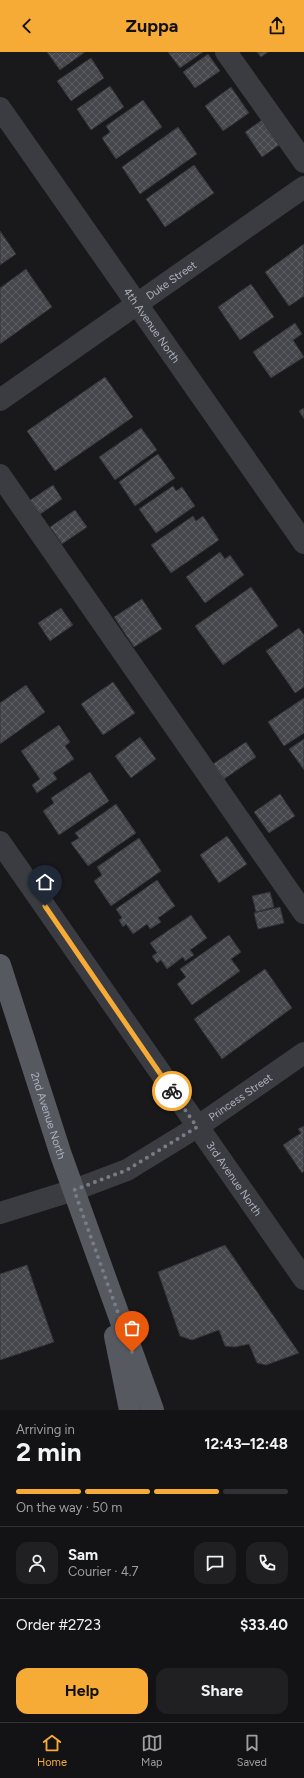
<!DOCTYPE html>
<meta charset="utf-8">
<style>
body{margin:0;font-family:Figtree,sans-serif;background:#202022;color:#f1f3f6;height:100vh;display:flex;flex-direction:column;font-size:15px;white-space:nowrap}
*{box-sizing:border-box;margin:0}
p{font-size:13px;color:#9d9ea0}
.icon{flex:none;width:22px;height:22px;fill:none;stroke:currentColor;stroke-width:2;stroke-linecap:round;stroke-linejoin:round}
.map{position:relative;height:1358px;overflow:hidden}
.side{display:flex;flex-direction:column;background:#131315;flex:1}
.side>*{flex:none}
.pin{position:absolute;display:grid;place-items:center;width:34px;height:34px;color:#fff;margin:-41px -17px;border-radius:50% 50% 50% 0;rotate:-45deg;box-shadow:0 0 4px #0007}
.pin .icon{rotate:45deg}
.courier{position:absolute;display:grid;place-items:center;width:40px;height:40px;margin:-20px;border:3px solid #f6ab37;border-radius:50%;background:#fff;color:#222;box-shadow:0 1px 5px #0007}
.head em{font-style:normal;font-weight:700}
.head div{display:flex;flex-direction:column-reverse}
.head{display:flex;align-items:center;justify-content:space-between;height:68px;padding:0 16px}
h1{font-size:26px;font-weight:700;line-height:30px}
.bar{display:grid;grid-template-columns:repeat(4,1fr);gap:6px 4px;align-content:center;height:48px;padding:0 16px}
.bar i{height:5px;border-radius:3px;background:#323234}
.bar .selected{background:#f6ab37}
.bar p{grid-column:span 4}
.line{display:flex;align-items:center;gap:10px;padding:0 16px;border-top:1px solid #323234}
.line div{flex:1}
.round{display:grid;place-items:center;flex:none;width:42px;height:42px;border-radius:12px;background:#202022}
.cta{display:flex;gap:8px;margin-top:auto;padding:8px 16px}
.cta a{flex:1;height:46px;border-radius:12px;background:#f6ab37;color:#111;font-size:16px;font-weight:700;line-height:46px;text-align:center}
.cta a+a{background:#202022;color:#f1f3f6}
header{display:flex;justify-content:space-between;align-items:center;height:52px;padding:0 16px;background:#f6ab37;color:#111;font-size:18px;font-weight:700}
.dock{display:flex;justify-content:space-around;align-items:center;height:56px;border-top:1px solid #323234;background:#131315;font-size:11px;color:#9d9ea0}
.dock a{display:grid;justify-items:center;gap:2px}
.dock .selected{color:#f6ab37}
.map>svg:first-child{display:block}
.building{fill:url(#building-cross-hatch);stroke:#333438}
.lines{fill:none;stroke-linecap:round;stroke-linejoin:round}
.minor{stroke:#3a3c41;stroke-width:22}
.major{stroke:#565960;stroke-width:22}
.done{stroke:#797c84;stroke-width:4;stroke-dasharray:0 7.2}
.route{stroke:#f6ab37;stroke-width:5}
.labels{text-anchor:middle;stroke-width:4;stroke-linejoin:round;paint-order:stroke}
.street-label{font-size:11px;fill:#acb1bc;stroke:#141417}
</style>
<header><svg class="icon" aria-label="back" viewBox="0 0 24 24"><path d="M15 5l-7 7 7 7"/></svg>Zuppa<svg class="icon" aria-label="share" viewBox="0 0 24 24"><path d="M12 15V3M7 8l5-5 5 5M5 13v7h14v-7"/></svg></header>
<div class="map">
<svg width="304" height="1358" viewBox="0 0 304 1358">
<defs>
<pattern id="building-cross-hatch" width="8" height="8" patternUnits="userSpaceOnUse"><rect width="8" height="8" fill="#46474c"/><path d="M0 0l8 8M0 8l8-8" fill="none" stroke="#5e5f64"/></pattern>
</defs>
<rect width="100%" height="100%" fill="#19191c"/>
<path class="building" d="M47,0h38l-25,18z
M168,0h35l-23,16z
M257,0h11l-7,5z
M208,2l12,17 -25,17 -12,-16z
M91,6l13,20 -33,23 -14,-20z
M110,34l14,21 -33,23 -14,-21z
M231,35l18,26 -26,18 -18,-25z
M143,48l19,27 -46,32 -14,-21 8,-6 -4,-6z
M262,68l17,25 -17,12 -17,-25z
M178,75l19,27 -57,40 -18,-27z
M194,113l20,28 -49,34 -19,-28z
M0,179l16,23 -16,11z
M304,192v52l-15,10 -24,-34z
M26,217l26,38 -52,37v-56z
M251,232l23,33 -34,23 -22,-33z
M295,271l7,11 -9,6 11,17 -33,21 -18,-26z
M105,325l28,40 -78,54 -28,-40z
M304,356v11l-5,-8z
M141,376l16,22 -42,30 -16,-23z
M158,402l17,24 -40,28 -16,-24z
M53,433l9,14 -26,18 -10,-14z
M173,434l3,5 6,-4 13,19 -39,27 -17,-24z
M75,458l12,17 -25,17 -12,-17z
M193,464l3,5 7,-5 16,24 -48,33 -20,-28z
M220,500l5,7 5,-4 14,20 -39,28 -19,-26z
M251,535l27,39 -55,39 -28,-39z
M142,547l20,30 -28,18 -20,-30z
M61,556l12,17 -23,16 -12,-18z
M299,576l5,7v52l-9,6 -29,-42z
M113,630l22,31 -32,22 -22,-31z
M26,633l19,27 -45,32v-41z
M304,646v35l-20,13 -16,-24z
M59,673l11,17 -5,4 9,13 -21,14 4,6 -20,14 -5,-8 8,-6 -19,-28z
M140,685l16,22 -25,19 -16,-22z
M304,687v31l-15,-21z
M246,690l10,15 -32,22 -11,-15z
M90,720l19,29 -50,34 -16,-24 11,-8 -3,-5z
M280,742l15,22 -26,17 -15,-21z
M116,752l20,29 -48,33 -17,-23 8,-5 -4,-5z
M227,784l20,28 -28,19 -19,-28z
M139,786l22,33 -50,35 -17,-25 8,-6 -5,-8z
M157,828l18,26 -17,12 3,4 -11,7 -3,-5 -14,10 -7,-10 -3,3 -4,-7 3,-2 -6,-9z
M270,840l4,15 -18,5 -4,-16z
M280,855l4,16 -26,6 -4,-16z
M191,863l16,23 -17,12 4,5 -9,6 -2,-4 -16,12 -6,-9 -4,3 -5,-7 5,-3 -7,-10z
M229,883l12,17 -10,7 9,12 -48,34 -15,-21 9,-7 -6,-8z
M265,917l27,39 -70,51 -28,-40z
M304,1074v45l-2,2 -19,-28 18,-12 -3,-4z
M225,1193l74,108 -33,12 -9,-2 -8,-19 -14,3 -10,-1 -6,-16 -27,10 -12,-4 -22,-64z
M27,1213l27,77 -54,18v-86z"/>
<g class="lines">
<g class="minor">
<path d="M226,0l78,110"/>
<path id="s1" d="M0,56l304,435"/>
<path id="s2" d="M0,348l304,-213"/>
<path d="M0,423l304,438"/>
<path id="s3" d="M0,790l304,437"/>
<path id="s4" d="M0,1161l74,-23 53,-20 70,-43 107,-74"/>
</g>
<g class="major">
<path id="s5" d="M0,913l61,190 92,255"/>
<path d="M115,1284l15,74"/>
</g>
</g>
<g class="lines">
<path class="done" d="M132,1300l-58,-162 53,-20 70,-43 -25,-36"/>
<path class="route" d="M45,854l127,185"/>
</g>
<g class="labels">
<g class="street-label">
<text dy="4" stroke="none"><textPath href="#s2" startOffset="209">Duke Street</textPath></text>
<text dy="4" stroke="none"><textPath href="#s1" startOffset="265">4th Avenue North</textPath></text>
<text dy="4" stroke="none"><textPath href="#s4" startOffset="269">Princess Street</textPath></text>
<text dy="4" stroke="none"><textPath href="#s5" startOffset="158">2nd Avenue North</textPath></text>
<text dy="4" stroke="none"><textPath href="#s3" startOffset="410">3rd Avenue North</textPath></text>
</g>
</g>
</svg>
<div class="pin" style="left:132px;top:1300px;background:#ea580c"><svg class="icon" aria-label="bag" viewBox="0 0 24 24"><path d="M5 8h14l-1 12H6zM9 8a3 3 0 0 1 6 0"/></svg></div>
<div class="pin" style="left:45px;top:854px;background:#1f2937"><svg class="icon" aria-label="home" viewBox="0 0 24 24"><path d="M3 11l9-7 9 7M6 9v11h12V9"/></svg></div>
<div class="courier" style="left:172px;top:1039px"><svg class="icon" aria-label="bike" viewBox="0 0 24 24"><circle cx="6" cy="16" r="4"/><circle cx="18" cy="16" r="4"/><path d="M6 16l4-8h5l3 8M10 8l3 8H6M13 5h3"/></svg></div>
</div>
<section class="side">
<div class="head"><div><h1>2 min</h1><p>Arriving in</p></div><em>12:43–12:48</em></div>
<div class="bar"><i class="selected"></i><i class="selected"></i><i class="selected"></i><i></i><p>On the way · 50 m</p></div>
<div class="line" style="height:72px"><a class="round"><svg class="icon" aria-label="person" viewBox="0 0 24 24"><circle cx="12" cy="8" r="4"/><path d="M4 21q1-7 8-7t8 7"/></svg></a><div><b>Sam</b><p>Courier · 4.7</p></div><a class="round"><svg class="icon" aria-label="chat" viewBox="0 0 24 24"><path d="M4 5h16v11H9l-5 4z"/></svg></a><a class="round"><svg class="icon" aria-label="phone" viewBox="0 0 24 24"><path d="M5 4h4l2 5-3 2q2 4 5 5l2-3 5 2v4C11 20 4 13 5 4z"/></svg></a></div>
<div class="line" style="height:52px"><div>Order #2723</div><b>$33.40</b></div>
<div class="cta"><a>Help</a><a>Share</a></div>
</section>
<nav class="dock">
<a class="selected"><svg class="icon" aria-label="home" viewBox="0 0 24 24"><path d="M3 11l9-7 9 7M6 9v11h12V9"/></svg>Home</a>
<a><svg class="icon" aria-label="map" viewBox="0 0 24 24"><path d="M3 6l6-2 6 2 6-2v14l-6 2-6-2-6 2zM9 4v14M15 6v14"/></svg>Map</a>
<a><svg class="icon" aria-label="saved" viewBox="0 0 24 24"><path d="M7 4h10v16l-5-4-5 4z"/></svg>Saved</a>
</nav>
